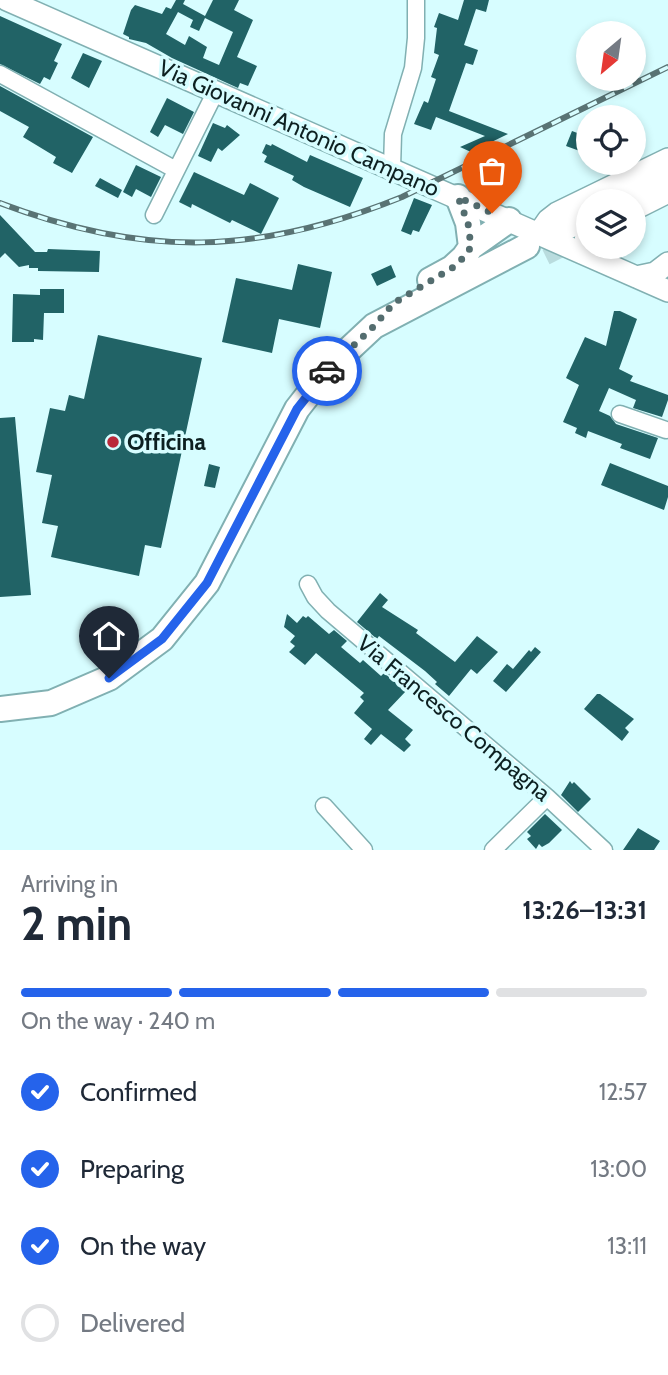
<!DOCTYPE html>
<meta charset="utf-8">
<style>
body{margin:0;font-family:Cabin,sans-serif;background:#f2f2f3;color:#1f2937;height:100vh;display:flex;flex-direction:column;font-size:26px;white-space:nowrap}
*{box-sizing:border-box;margin:0}
p{font-size:23px;color:#747a83}
.icon{flex:none;width:38px;height:38px;fill:none;stroke:currentColor;stroke-width:2;stroke-linecap:round;stroke-linejoin:round}
.map{position:relative;height:850px;overflow:hidden}
.details{display:flex;flex-direction:column;background:#fff;flex:1}
.details>*{flex:none}
.needle{width:46px;rotate:209deg}
.fabs{position:absolute;left:576px;top:21px;display:grid;gap:14px}
.fabs a{display:grid;place-items:center;width:70px;height:70px;border-radius:50%;background:#fff;box-shadow:0 4px 10px #0003;font-size:35px}
.pin{position:absolute;display:grid;place-items:center;width:60px;height:60px;color:#fff;margin:-72px -30px;border-radius:50% 50% 50% 0;rotate:-45deg;box-shadow:0 0 7px #0007}
.pin .icon{rotate:45deg}
.courier{position:absolute;display:grid;place-items:center;width:70px;height:70px;margin:-35px;border:5px solid #2563eb;border-radius:50%;background:#fff;color:#222;box-shadow:0 2px 9px #0007}
.head em{font-style:normal;font-weight:800}
.head div{display:flex;flex-direction:column-reverse}
.head{display:flex;align-items:center;justify-content:space-between;height:119px;padding:0 21px}
h1{font-size:46px;font-weight:800;line-height:52px}
.bar{display:grid;grid-template-columns:repeat(4,1fr);gap:10px 7px;align-content:center;height:84px;padding:0 21px}
.bar i{height:9px;border-radius:5px;background:#e0e1e3}
.bar .active{background:#2563eb}
.bar p{grid-column:span 4}
ol{padding:0 21px;list-style:none}
li{display:flex;align-items:center;gap:21px;height:77px}
li p{margin-inline-start:auto}
li .icon{padding:7px;border-radius:50%;background:#2563eb;color:#fff;stroke-width:4}
li:last-child{color:#747a83}
li i{width:38px;height:38px;border:4px solid #e0e1e3;border-radius:50%}
.map>svg:first-child{display:block}
.building{fill:#216366;fill-rule:evenodd}
.lines{fill:none;stroke-linecap:round;stroke-linejoin:round}
.minor-tunnel{stroke:#b9dcde;stroke-width:16;stroke-dasharray:16 8;stroke-linecap:butt}
.minor-casing{stroke:#81b0b2;stroke-width:19}
.major-casing{stroke:#81b0b2;stroke-width:24}
.highway-casing{stroke:#81b0b2;stroke-width:28}
.minor{stroke:#fff;stroke-width:16}
.major{stroke:#fff;stroke-width:21}
.highway{stroke:#fff;stroke-width:24}
.rail-casing{stroke:#597374;stroke-width:6}
.rail{stroke:#d7fdff;stroke-width:3.5;stroke-dasharray:10;stroke-linecap:butt}
.done{stroke:#546d6f;stroke-width:7;stroke-dasharray:0 12.6}
.route{stroke:#2563eb;stroke-width:9}
.poi-dot{fill:#ba293a;stroke:#d7fdff;stroke-width:2.5}
.labels{text-anchor:middle;stroke-width:7;stroke-linejoin:round;paint-order:stroke}
.street-label{font-size:23px;fill:#0d2021;stroke:#d7fdff}
.poi-label{font-size:23px;font-weight:bold;fill:#0d2021;stroke:#d7fdff;text-anchor:start}
</style>
<div class="map">
<svg width="668" height="850" viewBox="0 0 668 850">
<rect width="100%" height="100%" fill="#d7fdff"/>
<path class="building" d="M176,0h9l-2,4 22,12 8,-16h26l-5,10 19,10 -16,37 20,9 -9,20 -8,-3 -2,5 -66,-30 -26,-15 -17,-4v-2l-6,-3 8,-24 4,-5 27,9 4,-7 5,2zM178,12l15,8 -3,7 9,4 6,-13 28,14 -14,33 -16,-7 4,-11 -18,-11 -4,9 -19,-11z
M464,0h25l-3,12 -10,-3 -12,36 14,5 -5,15 -7,-2 -17,48 59,23 -37,18 -11,-5 25,-11 -49,-19 -5,13 -17,-6 10,-23 4,2 8,-24 -5,-2 8,-22 -5,-2 3,-25 -3,-1 5,-14 19,7z
M0,16l62,28 -8,17 4,2 -8,17 -6,-3 -4,7 -40,-20z
M83,53l19,8 -13,27 -18,-10z
M0,86l93,51 -21,36 -19,-10 3,-6 -33,-20 6,-10 -29,-16z
M167,98l27,14 -11,22 -18,-9 -7,12 -8,-5z
M213,123l12,5 2,-3 13,10 -18,16 -4,-3 -7,14 -13,-6z
M572,131l16,6v17l-22,-8z
M266,144l5,2 1,-2 35,18 3,-7 53,23 -13,29 -46,-20 -12,-7 2,-4 -30,-14 3,-6 -5,-3z
M136,165l25,12 -10,20 -15,-8 -4,8 -9,-5z
M194,172l50,23 6,-12 29,15 -18,36 -29,-14 -2,3 -38,-19 -1,4 -12,-6z
M100,178l22,12 -4,8 -23,-12z
M414,198l18,7 -13,27 -6,-2 -2,5 -10,-4z
M0,215l35,37h12l1,-3 52,2 -1,21 -61,-1v-3h-9v-3l-10,2 -14,-14 -5,5z
M298,264l34,8 -12,56 -41,-9 -7,34 -50,-11 14,-64 56,12z
M391,265l5,12 -19,9 -6,-12z
M40,289h24v24h-20l-1,27 -9,-1v3h-22l1,-48 27,1z
M614,311h6l17,8 -18,50 14,7 -3,5 38,14v5l-6,17 -29,-9 3,-8 -27,-12 -10,23 11,5 6,8 42,14 -8,21 -30,-11 2,-4 -34,-13 -2,7 -11,-5 2,-5 -14,-6 16,-37 -13,-7 19,-41 21,9z
M98,335l104,23 -41,190 -16,-3 -6,31 -88,-19 7,-31 -16,-3 10,-48 -16,-3 14,-64 15,3 4,-16 15,4z
M15,417l16,178 -31,2v-179z
M610,463l58,23v11l-4,13 -63,-25z
M209,464l11,3 -5,21 -11,-2z
M380,593l8,7 -6,7 36,23 -2,3 39,29 22,-26 21,16 -21,22 -6,-5 -22,27 -14,-12 2,-2 -12,-11 -46,-35 -2,3 -20,-17z
M287,614l10,9 6,-7 3,2 2,-2 21,18 5,-4 13,11 -6,6 19,16 3,-3 18,16 3,-3 22,18 -18,19 25,20 -8,9 6,6 -7,7 -23,-18 -10,11 -7,-6 8,-10 -18,-16 10,-12 -4,-4 4,-4 -48,-40 -11,12 -16,-13 6,-6 -5,-4 5,-6 -11,-9z
M535,647l6,5 -35,40 -13,-11 14,-17 6,5 16,-19 2,2z
M597,694h3l34,25 -9,9 4,4 -7,9 -38,-32z
M570,781l2,3 2,-2 17,17 -13,13 -17,-17z
M545,814l17,16 -13,13 -7,4 -3,-3 -3,5 -9,-10 4,-3 -4,-4z
M638,828l22,13 -6,9h-31z"/>
<g class="lines">
<path class="minor-tunnel" d="M546,257l26,-13"/>
<g class="minor-casing">
<path id="minor" d="M0,74l176,96
M392,168l1,-34 20,-66 3,-30v-38
M634,212l34,-17
M154,215l62,-124
M583,238l5,-3
M620,414l46,16
M308,584l7,13 13,14 219,186 57,53
M324,806l40,44
M493,850l54,-53"/>
</g>
<g class="major-casing">
<path id="major" d="M7,0l661,291
M539,233l9,-13 9,-7 111,-54
M636,277l19,-4 13,-10"/>
</g>
<g class="highway-casing">
<path id="highway" d="M458,197l10,26 3,24
M619,201l49,-24
M565,228l23,-12
M430,280l22,-12 12,-11 7,-10 38,-27
M0,709l51,-6 58,-25 53,-39 45,-56 90,-174 32,-41 45,-42 153,-80"/>
</g>
<use href="#minor" class="minor"/>
<use href="#major" class="major"/>
<use href="#highway" class="highway"/>
<g class="rail-casing">
<path id="rail" d="M0,203c145,55 259,52 402,-6l266,-130"/>
</g>
<use href="#rail" class="rail"/>
</g>
<g class="lines">
<path class="done" d="M327,371l47,-45 20,-23 58,-35 12,-11 7,-10 -3,-24 -10,-26 34,16"/>
<path class="route" d="M109,678l53,-39 45,-56 90,-174 30,-38"/>
</g>
<circle class="poi-dot" cx="113" cy="442" r="7"/>
<g class="labels">
<g class="street-label">
<text transform="translate(299 128) rotate(24)" y="8">Via Giovanni Antonio Campano</text>
<text transform="translate(454 718) rotate(40)" y="8">Via Francesco Compagna</text>
</g>
<g class="poi-label">
<text x="127" y="450">Officina</text>
</g>
</g>
</svg>
<div class="fabs">
<a><svg class="needle" viewBox="-14 -14 28 28"><path d="M0-13l5 13h-10z" fill="#e53935"/><path d="M0 13l5-13h-10z" fill="#747a83"/></svg></a>
<a><svg class="icon" aria-label="locate" viewBox="0 0 24 24"><circle cx="12" cy="12" r="6"/><path d="M12 2v4M12 18v4M2 12h4M18 12h4"/></svg></a>
<a><svg class="icon" aria-label="layers" viewBox="0 0 24 24"><path d="M12 4l9 5-9 5-9-5zM3 14l9 5 9-5"/></svg></a>
</div>
<div class="pin" style="left:492px;top:213px;background:#ea580c"><svg class="icon" aria-label="bag" viewBox="0 0 24 24"><path d="M5 8h14l-1 12H6zM9 8a3 3 0 0 1 6 0"/></svg></div>
<div class="pin" style="left:109px;top:678px;background:#1f2937"><svg class="icon" aria-label="home" viewBox="0 0 24 24"><path d="M3 11l9-7 9 7M6 9v11h12V9"/></svg></div>
<div class="courier" style="left:327px;top:371px"><svg class="icon" aria-label="car" viewBox="0 0 24 24"><path d="M5 17H2v-5l4-1 3-4h7l3 4 3 1v5h-3M9 17h6M6 11h13"/><circle cx="7" cy="17" r="2"/><circle cx="17" cy="17" r="2"/></svg></div>
</div>
<section class="details">
<div class="head"><div><h1>2 min</h1><p>Arriving in</p></div><em>13:26–13:31</em></div>
<div class="bar"><i class="active"></i><i class="active"></i><i class="active"></i><i></i><p>On the way · 240 m</p></div>
<ol>
<li><svg class="icon" aria-label="check" viewBox="0 0 24 24"><path d="M5 12l5 5 9-10"/></svg>Confirmed<p>12:57</p></li>
<li><svg class="icon" aria-label="check" viewBox="0 0 24 24"><path d="M5 12l5 5 9-10"/></svg>Preparing<p>13:00</p></li>
<li><svg class="icon" aria-label="check" viewBox="0 0 24 24"><path d="M5 12l5 5 9-10"/></svg>On the way<p>13:11</p></li>
<li><i></i>Delivered</li>
</ol>
</section>
